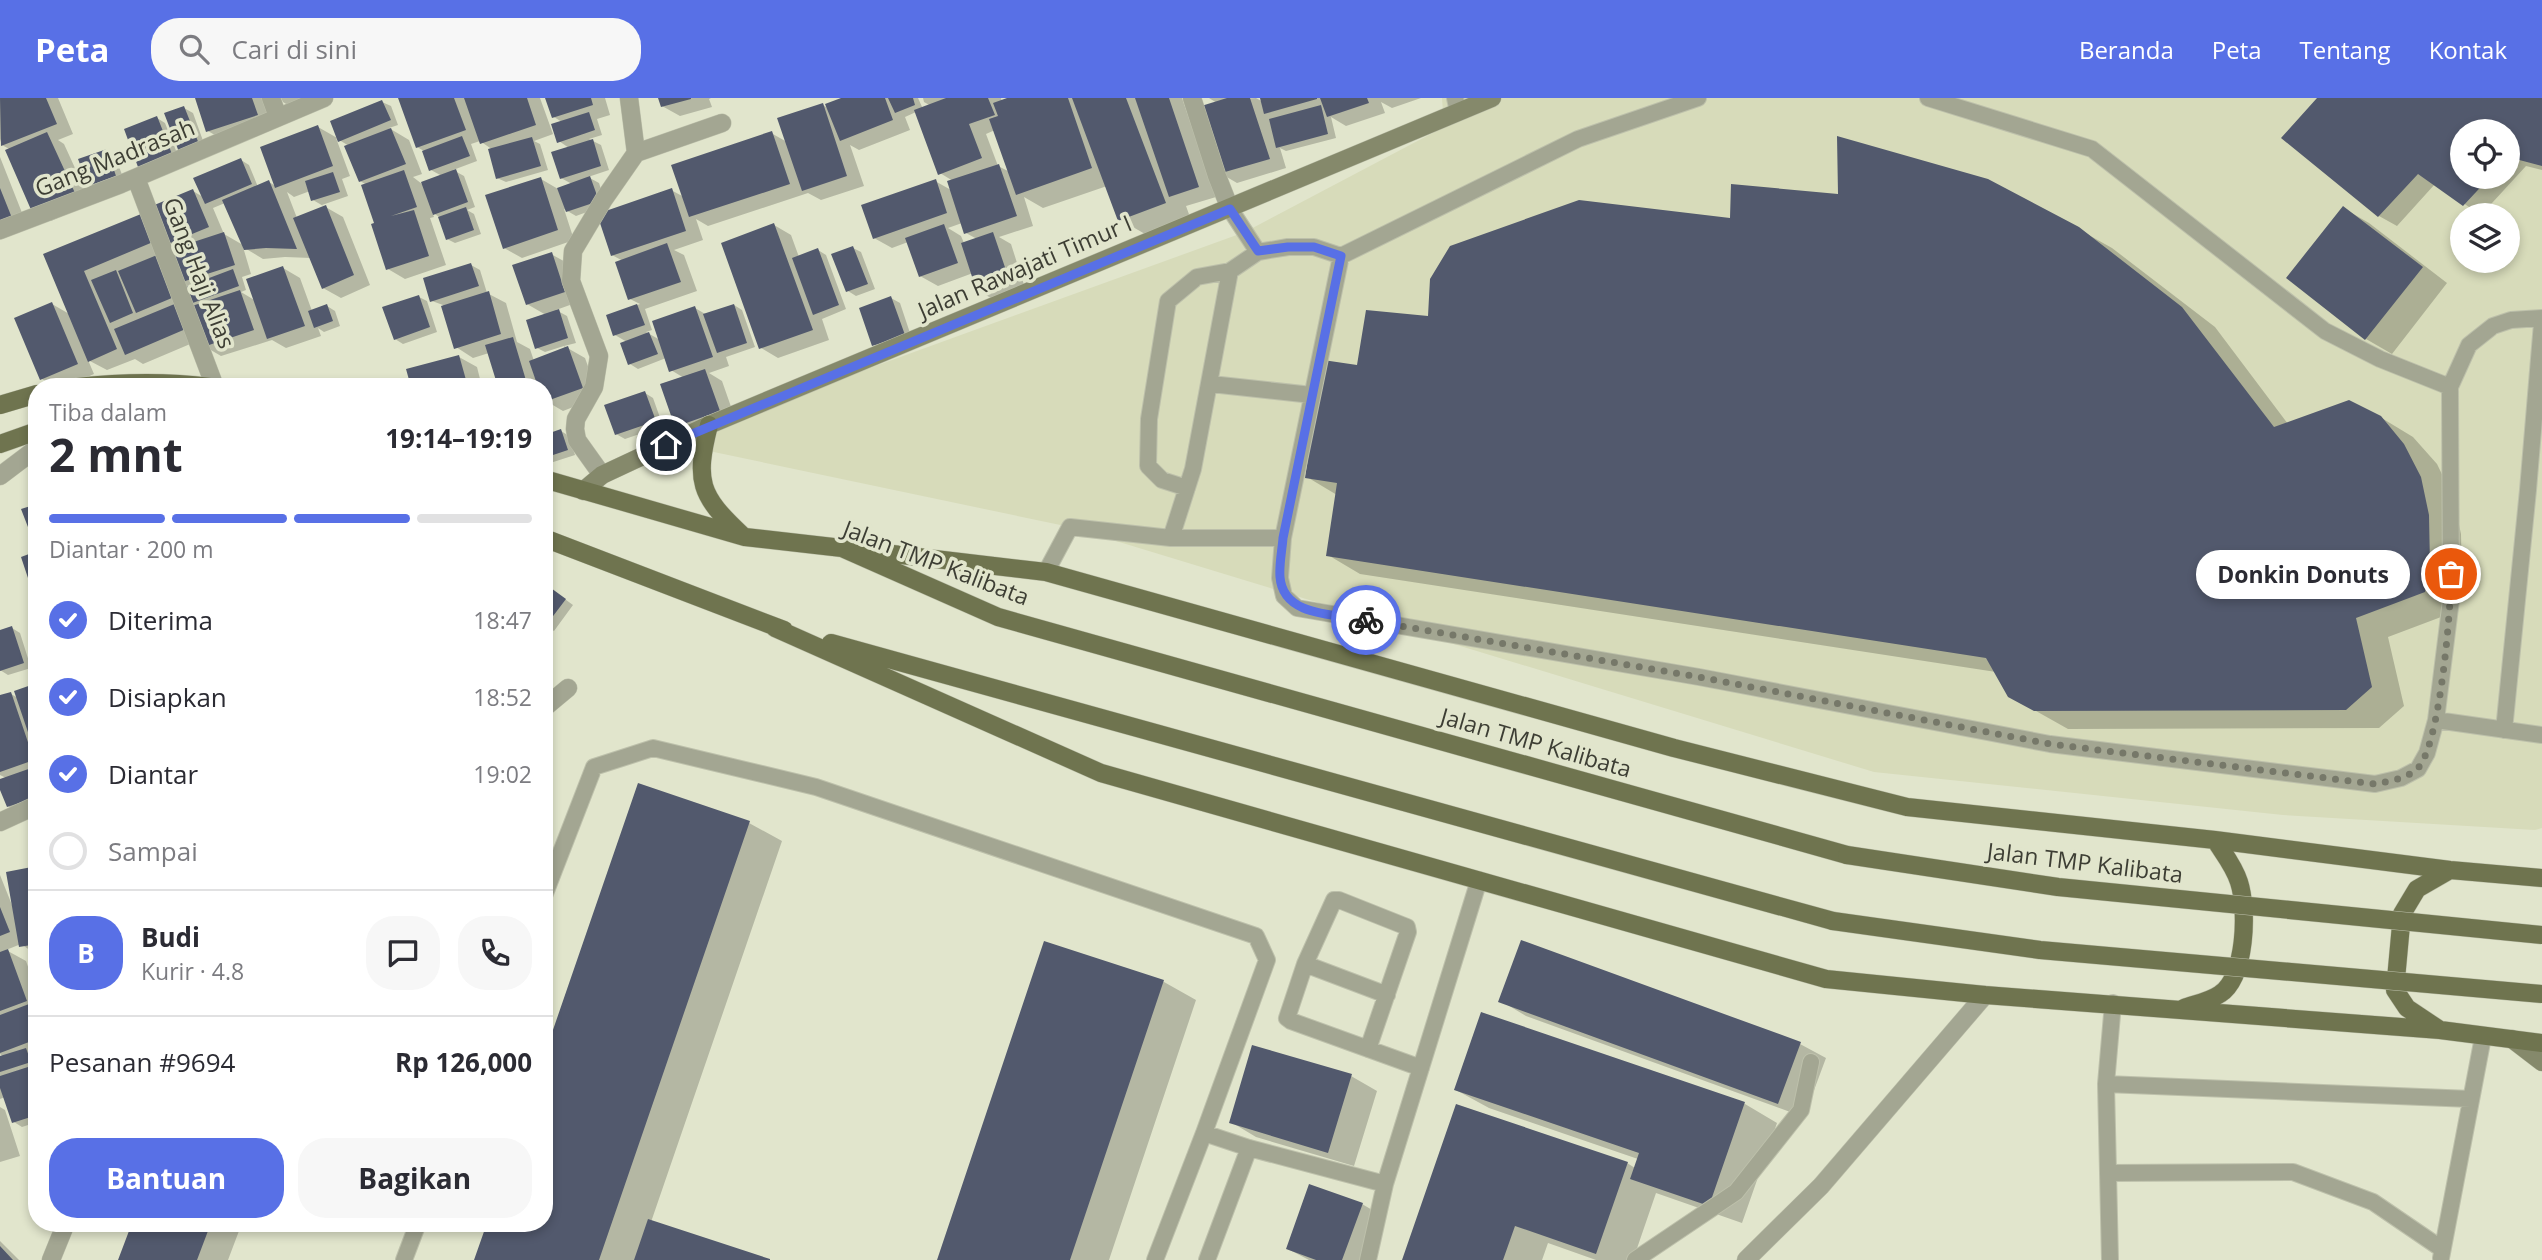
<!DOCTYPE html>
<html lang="id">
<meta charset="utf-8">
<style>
body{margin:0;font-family:"Open Sans",sans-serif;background:#f7f7f7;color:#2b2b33;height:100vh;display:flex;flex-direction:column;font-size:26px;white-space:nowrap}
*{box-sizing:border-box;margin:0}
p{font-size:23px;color:#7c7c81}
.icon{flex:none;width:38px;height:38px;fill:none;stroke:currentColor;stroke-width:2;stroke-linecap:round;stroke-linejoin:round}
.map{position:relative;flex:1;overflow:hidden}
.sheet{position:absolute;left:28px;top:280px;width:525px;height:854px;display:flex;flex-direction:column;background:#fff;border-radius:28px;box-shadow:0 4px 10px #0003}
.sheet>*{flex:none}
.tools{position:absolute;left:2450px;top:21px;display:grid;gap:14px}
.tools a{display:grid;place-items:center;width:70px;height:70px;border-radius:50%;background:#fff;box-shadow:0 4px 10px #0003;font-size:35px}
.pin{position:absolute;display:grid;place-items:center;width:60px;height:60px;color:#fff;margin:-30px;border:4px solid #fff;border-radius:50%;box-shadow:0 2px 7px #0007}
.courier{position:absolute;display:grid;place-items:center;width:70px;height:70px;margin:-35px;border:5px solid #5870e6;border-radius:50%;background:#fff;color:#222;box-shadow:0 2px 9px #0007}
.bubble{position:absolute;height:49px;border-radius:24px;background:#fff;box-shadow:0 4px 10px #0003;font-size:23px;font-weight:700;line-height:49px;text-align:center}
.head em{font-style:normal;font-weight:700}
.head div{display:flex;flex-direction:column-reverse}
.head{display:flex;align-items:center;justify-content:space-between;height:119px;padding:0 21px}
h1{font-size:46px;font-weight:700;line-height:52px}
.bar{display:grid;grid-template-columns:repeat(4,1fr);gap:10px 7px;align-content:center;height:84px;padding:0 21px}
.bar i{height:9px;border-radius:5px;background:#e1e1e2}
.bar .active{background:#5870e6}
.bar p{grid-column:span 4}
.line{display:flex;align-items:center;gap:18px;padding:0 21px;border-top:2px solid #e1e1e2}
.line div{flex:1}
.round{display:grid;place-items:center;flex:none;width:74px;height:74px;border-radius:28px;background:#f7f7f7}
ol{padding:0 21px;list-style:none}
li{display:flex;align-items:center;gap:21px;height:77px}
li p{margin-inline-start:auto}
li .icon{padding:7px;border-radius:50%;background:#5870e6;color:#fff;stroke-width:4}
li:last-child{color:#7c7c81}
li i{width:38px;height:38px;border:4px solid #e1e1e2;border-radius:50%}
.action{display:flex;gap:14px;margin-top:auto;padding:14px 21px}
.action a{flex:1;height:80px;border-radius:28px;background:#5870e6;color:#fff;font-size:28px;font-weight:700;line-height:80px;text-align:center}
.action a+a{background:#f7f7f7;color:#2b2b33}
header{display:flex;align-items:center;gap:42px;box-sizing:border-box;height:98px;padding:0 35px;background:#5870e6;color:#fff}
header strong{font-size:33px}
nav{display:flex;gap:38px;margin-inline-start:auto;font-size:24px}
.search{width:490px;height:63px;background:#f7f7f7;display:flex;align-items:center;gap:18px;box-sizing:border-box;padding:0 24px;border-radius:28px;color:#7c7c81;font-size:26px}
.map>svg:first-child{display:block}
.built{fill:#d7dbba;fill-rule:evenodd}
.shadow{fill:#0003;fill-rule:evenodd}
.building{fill:#52596d}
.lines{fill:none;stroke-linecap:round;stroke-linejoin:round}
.lane-casing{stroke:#bdc0ab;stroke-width:18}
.street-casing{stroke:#bdc0ab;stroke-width:19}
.secondary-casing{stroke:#bdc0ab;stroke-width:19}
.primary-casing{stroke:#bdc0ab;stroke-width:19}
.lane{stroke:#a3a692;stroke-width:16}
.street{stroke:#a3a692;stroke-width:18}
.secondary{stroke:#85896b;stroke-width:18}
.primary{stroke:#6f744f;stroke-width:18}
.primary-bridge-casing{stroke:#bdc0ab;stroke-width:19;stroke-linecap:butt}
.primary-bridge{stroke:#6f744f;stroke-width:18}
.done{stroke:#767869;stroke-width:7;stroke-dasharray:0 12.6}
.route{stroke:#5870e6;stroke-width:9}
.labels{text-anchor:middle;stroke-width:7;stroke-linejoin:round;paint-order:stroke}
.street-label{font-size:23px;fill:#3d3e34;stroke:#e1e5cc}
</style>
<header>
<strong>Peta</strong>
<div class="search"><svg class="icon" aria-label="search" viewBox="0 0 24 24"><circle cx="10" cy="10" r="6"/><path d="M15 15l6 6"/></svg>Cari di sini</div>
<nav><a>Beranda</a><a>Peta</a><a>Tentang</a><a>Kontak</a></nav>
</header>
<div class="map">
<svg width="2542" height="1162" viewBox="0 0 2542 1162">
<rect width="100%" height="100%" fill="#e1e5cc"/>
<path class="built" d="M1442,0h1100v730l-7,2 -252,-15 -409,-43 -804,-245 -404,-85 579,-210 199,-105zM2462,33h46v46h-46zM2462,117h46v46h-46z"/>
<path class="shadow" d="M3,0h55l15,36 -15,6 6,4 27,59 -40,18 -17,-10 -23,-61 -9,-5 -2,-6v-40z
M197,0h68l9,26 -49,17 -17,-10z
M281,0h32l-22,9 -8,-5z
M401,0h139l13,36 3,-1 6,-11 -8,-5 -7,-19h58l5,17 -13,4 5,16 -13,4 12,6 8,25 -21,7 11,6 7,22 -30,11 -12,-7 10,31 -52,18 -18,-10 37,-69 17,10 14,-5 -11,-6 8,-30 -10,-7 -3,-8 -22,8 6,3 8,26 -42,12 -9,-4 -4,-28 -13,-9 -9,3 6,17 -24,9 11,6 11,31 -8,3 7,4 7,20 -26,9 -8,-4 -8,-22 -7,-5 2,5 -4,1 16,47 -41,14 -17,-10 -21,-84 -7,-4 -11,-35 -13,-8 14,38 -8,3 6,17 -26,9 21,12 27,68 -29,13 -18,-10 -12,-30 -26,-1 -22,2 -20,-12 8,27 -9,3 4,13 -5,2 15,9 27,-33 17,10 12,33 15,-5 8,5 5,15 -16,6 -6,-4 3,8 -35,12 -14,-8 -51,16 -17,-10 -2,-7 -59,25 -8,-5 -28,11 -19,-10 6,14 -30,13h-8l-14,-8 10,-75 19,11 -25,-60 95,-39 28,35 11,-3 -10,-5 23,-52 10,6 38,-37 8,5 9,22 11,-5 8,5 41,-60 21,12 43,-37 9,4 7,19 -9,3 20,12 13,34 -9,3 9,7 20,-8 -11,-6 -7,-19 -7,-4zM310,93l3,9 12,7 -28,11 -10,-26 7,5zM225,105l18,42 -19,-11 -11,-26z
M660,0h51l-2,1 3,8 -32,9 -18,-10z
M846,0h72l5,11 8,-3 -7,-4 -1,-4h78l1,4 11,-4h169l34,99 -30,9 4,11 -45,17 -26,-15 -12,-33 -64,22 -19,-11 9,29 -34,11 12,7 15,47 -30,10 -17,-10 -6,-18 -35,13 -18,-10 -12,-34 -16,6 -18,-10 61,-57 16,9 2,-9 -13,-8 -24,-61 -11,5 5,13 -51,20 -9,-5 14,41 -43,14 -13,-7 -100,33 -12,-7 7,21 -29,10 10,5 13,36 -52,18 7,21 -6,2 14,8 35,-32 12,7 27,-10 8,5 13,37 -29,10 3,9 -20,7 13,8 14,40 -42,15 -18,-10 8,-48 -13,-8 -5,-12 -28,11 -8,-5 -3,-22 -12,-7 -7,-19 32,-12 -10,-5 -7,-38 -11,-6 59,-65 13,7 87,-64 16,9 36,-37 6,4zM995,32l15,42 -12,-6 -12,-32zM962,125l4,10 11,6 -13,4 -3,-7 -13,-8z
M1209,0h18v2l29,-2 7,4 -1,-4h159l-29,10 -11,-6 4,11 -39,13 -15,-9 5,21 -50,13 -6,-3 6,20 -49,15 -17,-10 -3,-70z
M2319,0h223v72l-16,-4 -45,49 -46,-31 -38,42 -18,-10 -95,-78zM2462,33h46v46h-46z
M184,10l9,5 13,36 -17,7z
M157,20l8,5 14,35 -31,12 -9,-4z
M107,53l8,5 9,24 -27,9 -8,-5z
M0,59l28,71 -28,12z
M2343,110l26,15 78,60 -55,71 -26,-15 -78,-62z
M1731,122l347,9 34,19 103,79 73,97 92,-7 33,20 24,27 16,33 8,37 1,52 -5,25 -69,26 16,69 -25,22 -311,1 -59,-33 -13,-24 -636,-98 -32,-19 9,-60 -30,-18 52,-110 71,-49z
M774,127l17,10 8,22 19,-7 8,5 20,54 -24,10 7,21 -51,18 -17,-10z
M853,150l8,4 14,37 -19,7 -8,-5z
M551,156l18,10 12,37 -25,9 11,6 9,27 -12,3 21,12 14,39 -36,14 -17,-10 7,22 -9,3v-39h-44l-11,-34 -16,5 -17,-11 -13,-42 -11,-4 39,-36 9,5 7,23 19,10 11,39 13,7 4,12 31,-12 -1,-3 -19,6 -8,-4 9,-33 -19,-11z
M419,199l8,4 10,31 -34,12 -8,-5z
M891,200l9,5 12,36 -30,11 -8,-5z
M459,259l18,10 5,20h-70z
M645,295l8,5 10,28 -38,13 -9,-5z
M561,333l8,5 6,19 -31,10v-28z
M544,486l29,21 -19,26 -10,-6z
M12,530l8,5 11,35 -23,7 -8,-5v-38z
M37,587v127l-12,4 -17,-10 -8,-21v-4l6,-3 -6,-3v-78l11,-3 7,4z
M749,725l33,18 -131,381 115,38h-290l68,-37z
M37,770v87l-16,-11 -15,6 20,11 11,31v63l-3,1 3,6v60l-15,5 -8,-5 -9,-25 -5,2v-41l4,-1 -4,-3v-179l12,30z
M1045,845l119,39 32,18 -87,260h-170z
M1501,903l299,43 26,14 -22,59 -278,-101z
M1482,916l263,90 32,19 -35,100 -86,-30 -23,67h-37l-48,-17 -6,17h-138l223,-97 8,5 3,-9 -149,-51 -33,-18z
M1351,978l26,15 -23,75 -98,-29 -25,-15z
M0,1009l5,3 15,46 -20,6z
M1362,1106l17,10 -16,46h-54l-21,-11z
M134,1125h108l-14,37h-108z
M0,1143l19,19h-19z"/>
<path class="building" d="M0,0h46l11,26 -56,22z
M195,0h57l6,17 -52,17z
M398,0h56l12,32 -50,18z
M464,0h63l9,27 -56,19z
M545,0h46l2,7 -41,13z
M658,0h33v1l-30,8z
M841,0h44l8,22 -53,21 -15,-37z
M888,0h25l2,7 -20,8z
M946,0h42l7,17 -26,9 13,34 -44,17 -24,-65z
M1007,0h61l24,70 -76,27 -27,-76 9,-3 -5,-13z
M1072,0h54l40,105 -48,18z
M1135,0h34l30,89 -30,10z
M1227,0h23l20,61 -52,15 -20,-67z
M1260,0h57v1l-53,15z
M1320,0h47l2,5 -42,14z
M2317,0h225v68l-34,-9v-26h-46v46h28l-27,29 -45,-32 -40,43 -97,-79z
M382,2l9,20 -53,22 -8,-21z
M823,5l24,73 -45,15 -25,-73z
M1321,7l7,29 -52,14 -7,-29z
M184,8l15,38 -20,8 -15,-39z
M589,14l6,18 -38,13 -6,-19z
M157,18l15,38 -34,13 -14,-38z
M318,27l15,41 -58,22 -15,-41z
M391,30l15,36 -47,18 -15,-36z
M772,33l18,53 -101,33 -18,-52z
M47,34l28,61 -43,19 -27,-62z
M462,38l8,20 -41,15 -7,-20z
M1837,38l151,43 91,48 103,80 92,120 75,-27 32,16 23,28 17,33 8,38 1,51 -5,26 -69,26 16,69 -26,23 -312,1 -26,-14 -22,-39 -660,-102 11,-73 -32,-5 18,-118 34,5 9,-55 62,6 2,-37 20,-33 129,-46 151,18 1,-34 107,10z
M532,39l9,29 -45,13 -8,-30z
M593,41l8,27 -41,13 -9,-27z
M107,51l9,27 -28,10 -10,-27z
M241,60l11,26 -47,20 -12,-26z
M999,66l18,52 -53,18 -17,-53z
M456,71l12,33 -35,13 -12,-33z
M404,72l13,37 -26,9 23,-6 15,46 -43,14 -15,-46 3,-1 -13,-38z
M333,74l7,20 -29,9 -6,-20z
M590,78l9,25 -33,11 -9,-24z
M541,79l17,53 -55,19 -18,-54z
M936,81l11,34 -74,26 -12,-34z
M269,82l28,69 -31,-1 -22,2 -22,-50z
M0,90l12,30 -12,5z
M672,90l14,43 -75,25 -14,-42z
M193,91l16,38 -41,17 -16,-38z
M326,107l28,70 -32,14 -29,-71z
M2343,108l80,61 -58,73 -79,-62z
M466,109l8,23 -28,10 -8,-23z
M141,116l12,28 -69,29 33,78 -29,13 -45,-108z
M774,125l39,107 -54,19 -38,-106z
M944,126l14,39 -39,14 -14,-39z
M224,134l11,33 -56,18 -10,-33z
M993,134l17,50 -33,10 -16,-49z
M667,145l14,39 -53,18 -13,-38z
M853,148l15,38 -22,8 -15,-38z
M818,150l21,57 -26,10 -21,-57z
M552,154l13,40 -39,13 -14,-40z
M162,155l17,42 -43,18 -18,-42z
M471,165l8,23 -49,16 -7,-24z
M283,168l22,60 -38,13 -21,-60z
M233,171l6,17 -52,19 -7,-16z
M116,172l17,43 -23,10 -19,-43z
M240,192l14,40 -51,17 -14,-40z
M489,193l12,43 -47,15 -13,-43z
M419,197l11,32 -36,13 -12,-33z
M891,198l14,39 -33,11 -13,-38z
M52,204l26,62 -38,16 -26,-62z
M177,205l11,25 -63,27 -11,-26z
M327,206l6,17 -19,7 -6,-17z
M637,206l8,21 -32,11 -7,-21z
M734,206l13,39 -30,10 -14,-39z
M695,208l18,51 -44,15 -17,-51z
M559,211l9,29 -33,11 -9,-29z
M649,234l9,22 -30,11 -8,-22z
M513,239l15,50h-30l-13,-42z
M568,248l15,42 -39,14v-15h-6l-9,-26z
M459,257l9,32h-57l-5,-18z
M705,271l15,42 -45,16 -15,-43z
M645,293l11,30 -41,14 -11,-30z
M561,331l7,21 -24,8v-23z
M37,406v35l-4,1 -12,-31z
M37,453v50l-1,1 -15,-45z
M544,485l22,16 -22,29z
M12,528l12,37 -24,8v-41z
M37,585v56l-6,2 -17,-50z
M11,594l23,68 -34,12v-77z
M37,668v31l-30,10 -7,-17v-11z
M638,685l112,38 -151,439h-125l13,-37h57v-167z
M37,733v17l-6,1 -3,-16z
M37,768v78l-18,3 -13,-75z
M0,809l10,25 -10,4z
M1521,842l280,102 -23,62 -280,-102z
M1044,843l120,39 -94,280h-133z
M8,851l19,52 -27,10v-59z
M37,903v38l-37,14v-38z
M1481,914l264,90 -36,104 -79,-27 9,-26 -185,-63z
M1252,947l100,29 -24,79 -99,-30z
M26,950l5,14 6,-2v26l-9,-23 -28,9v-16z
M28,969l9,24v24l-25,8 -12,-35v-12z
M1456,1006l172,58 -32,92 -81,-28 -12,34h-101z
M1309,1086l54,19 -21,57h-26l-30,-11z
M648,1121l122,40v1h-136z
M132,1125h79l-14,37h-79z
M0,1148l13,14h-13z"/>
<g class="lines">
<g class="lane-casing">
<path id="lane" d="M1455,0l3,14
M1698,0l-120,41 -237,117 -58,282 -3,40 4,18 13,12 402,69 351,67 325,40 26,-6 17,-9 9,-16 9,-33 15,-120 -1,-213 -70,-28 -55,-28 -233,-182 -164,-51
M1230,111l28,43
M1211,286l101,11
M2450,289l19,-42 24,-19 18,-6 31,-2
M1187,390l-25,-8 -14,-14 1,-47 19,-118 29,-24 33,-6
M1171,440l22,-69 37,-198 28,-19 30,-5h26l27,9
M1046,474l24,-45 101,11h112
M2436,622l106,15
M2504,632l24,-240 14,-167
M544,798l50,-129 59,-19 163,39 440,149 11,24 -63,173
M1305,866l82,31
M1368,951l40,-117 -1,-5 -68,-27h-5l-29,64 -18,54 4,3 130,47
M2106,986l365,15
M2108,1075l185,-1 80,30 69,47
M2441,1160l42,-221
M404,1162l14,-37
M1155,1162l49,-127 45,15 136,36
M1207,1162l42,-112
M1368,1162l17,-76 94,-304
M1635,1162l101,-68 65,-82 10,-48
M2110,1162l-4,-176 7,-81"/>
</g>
<g class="street-casing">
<path id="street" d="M271,0l7,19
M1192,0l25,78 13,33
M636,55l86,-30
M136,80l79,209
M0,132l121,-46 203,-86
M602,377l-25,-35 -2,-11 1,-10 18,-32 5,-31 -28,-75 2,-30 31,-52 32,-46 -7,-55
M0,378l37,-28
M544,610l24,-20
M0,724l37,-17
M51,1162l15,-37
M1746,1162l75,-74 164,-191"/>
</g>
<g class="secondary-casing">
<path id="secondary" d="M583,393l19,-16 107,-50 783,-327
M2512,941l30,23"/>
</g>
<g class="primary-casing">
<path id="primary" d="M77,289c45,-5 88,-6 133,0
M0,307l37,-11
M709,327c-14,56 -10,70 33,110
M0,346l37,-13
M544,381l201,58 97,11 156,69 849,238
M544,440l240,92
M842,450l204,24 628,176 233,59 308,33 235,30 92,8
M775,530l326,145 725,206 159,16 455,35 102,13
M831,545l1002,278
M2184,910c11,-4 26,-7 36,-14 26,-17 28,-84 19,-112 -5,-16 -15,-28 -24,-42
M2440,932l-33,-22 -12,-18 7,-76 15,-25 33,-19"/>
</g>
<use href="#lane" class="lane"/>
<use href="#street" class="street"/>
<use href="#secondary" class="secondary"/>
<use href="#primary" class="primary"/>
<g class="primary-bridge-casing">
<path id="primary-bridge" d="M1847,757l211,32 484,48
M1833,823l207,29 502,44"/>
</g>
<use href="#primary-bridge" class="primary-bridge"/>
</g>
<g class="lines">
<path class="done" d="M1366,522l333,57 351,67 325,40c14,-3 30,-5 41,-14 24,-19 35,-162 35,-196"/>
<path class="route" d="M666,347l564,-236 28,42 30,-4h26l27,9 -58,282c-1,13 -4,26 -3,39 3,40 55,37 86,43"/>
</g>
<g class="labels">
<g class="street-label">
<text transform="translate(115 60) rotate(-22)" y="8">Gang Madrasah</text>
<text transform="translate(1025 169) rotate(-23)" y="8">Jalan Rawajati Timur I</text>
<text transform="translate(199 175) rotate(69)" y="8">Gang Haji Alias</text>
<text transform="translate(936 465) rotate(21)" y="8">Jalan TMP Kalibata</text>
<text transform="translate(1536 645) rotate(16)" y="8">Jalan TMP Kalibata</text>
<text transform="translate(2085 765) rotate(7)" y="8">Jalan TMP Kalibata</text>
</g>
</g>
</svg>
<div class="tools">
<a><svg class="icon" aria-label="locate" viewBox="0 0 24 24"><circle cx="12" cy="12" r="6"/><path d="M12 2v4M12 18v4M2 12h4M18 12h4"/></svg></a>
<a><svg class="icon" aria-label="layers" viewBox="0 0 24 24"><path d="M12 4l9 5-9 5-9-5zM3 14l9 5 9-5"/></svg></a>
</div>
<div class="pin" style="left:2451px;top:476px;background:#ea580c"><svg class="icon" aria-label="bag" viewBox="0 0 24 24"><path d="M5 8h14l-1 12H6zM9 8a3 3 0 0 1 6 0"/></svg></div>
<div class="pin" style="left:666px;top:347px;background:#1f2937"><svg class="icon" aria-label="home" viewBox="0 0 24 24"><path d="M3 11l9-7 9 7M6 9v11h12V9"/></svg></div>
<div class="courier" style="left:1366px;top:522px"><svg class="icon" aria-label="bike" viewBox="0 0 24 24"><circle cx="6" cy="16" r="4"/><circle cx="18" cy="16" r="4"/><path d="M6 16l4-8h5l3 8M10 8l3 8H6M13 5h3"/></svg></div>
<div class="bubble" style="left:2196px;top:452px;width:214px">Donkin Donuts</div>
<section class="sheet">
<div class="head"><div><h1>2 mnt</h1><p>Tiba dalam</p></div><em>19:14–19:19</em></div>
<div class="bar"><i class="active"></i><i class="active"></i><i class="active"></i><i></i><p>Diantar · 200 m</p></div>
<ol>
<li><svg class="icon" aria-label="check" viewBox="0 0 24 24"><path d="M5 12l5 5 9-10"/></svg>Diterima<p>18:47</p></li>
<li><svg class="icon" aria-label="check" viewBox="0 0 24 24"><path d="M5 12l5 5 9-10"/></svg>Disiapkan<p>18:52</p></li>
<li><svg class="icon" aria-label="check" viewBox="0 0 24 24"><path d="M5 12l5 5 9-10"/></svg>Diantar<p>19:02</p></li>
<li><i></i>Sampai</li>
</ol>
<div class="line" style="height:126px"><b class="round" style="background:#5870e6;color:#fff">B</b><div><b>Budi</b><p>Kurir · 4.8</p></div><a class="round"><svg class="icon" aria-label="chat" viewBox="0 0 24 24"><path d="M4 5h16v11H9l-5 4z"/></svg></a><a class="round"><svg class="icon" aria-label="phone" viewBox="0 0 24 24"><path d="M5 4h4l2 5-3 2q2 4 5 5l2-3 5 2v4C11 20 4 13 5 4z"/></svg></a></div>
<div class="line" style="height:91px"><div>Pesanan #9694</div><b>Rp 126,000</b></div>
<div class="action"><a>Bantuan</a><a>Bagikan</a></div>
</section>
</div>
